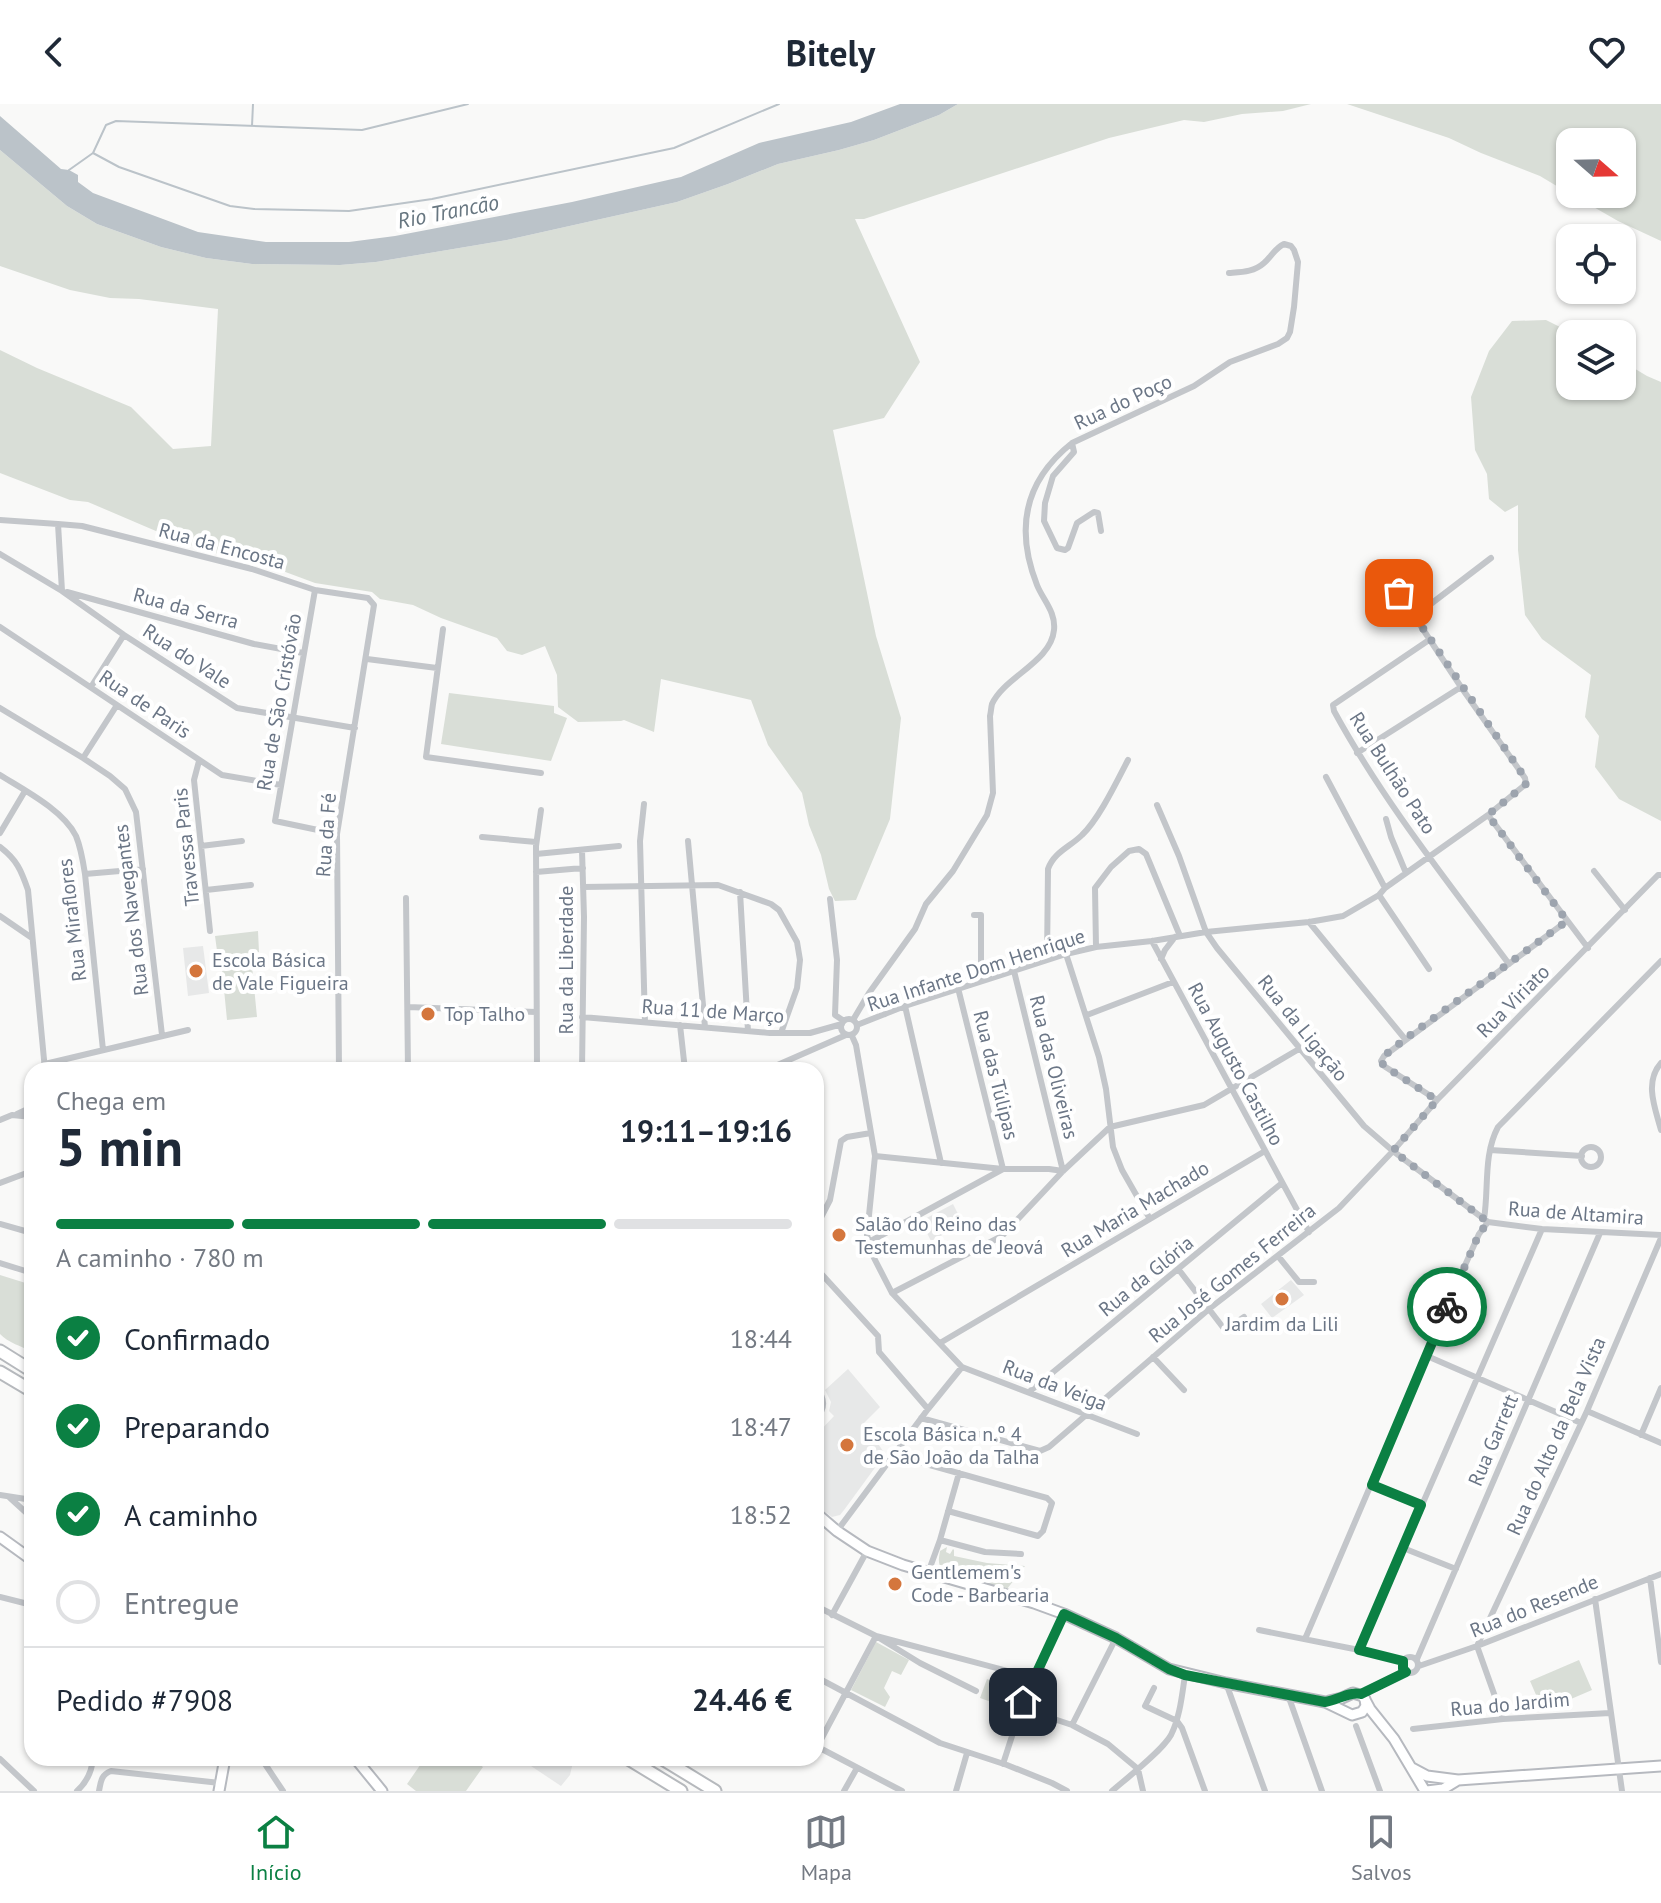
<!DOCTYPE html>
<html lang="pt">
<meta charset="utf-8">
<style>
body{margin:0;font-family:"PT Sans",sans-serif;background:#f2f2f3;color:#1f2937;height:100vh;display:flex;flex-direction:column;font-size:30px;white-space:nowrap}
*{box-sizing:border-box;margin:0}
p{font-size:26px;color:#747a83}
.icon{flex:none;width:44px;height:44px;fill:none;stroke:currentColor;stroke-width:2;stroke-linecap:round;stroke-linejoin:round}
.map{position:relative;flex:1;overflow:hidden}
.drawer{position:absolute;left:24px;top:958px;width:800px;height:704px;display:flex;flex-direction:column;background:#fff;border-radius:24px;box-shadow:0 2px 6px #0004}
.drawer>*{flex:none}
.needle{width:52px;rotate:110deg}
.controls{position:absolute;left:1556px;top:24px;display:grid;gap:16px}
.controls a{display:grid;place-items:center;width:80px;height:80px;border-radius:16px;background:#fff;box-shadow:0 2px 6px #0004;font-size:40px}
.pin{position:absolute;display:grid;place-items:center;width:68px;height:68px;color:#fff;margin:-34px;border-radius:16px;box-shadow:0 4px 12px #0006}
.courier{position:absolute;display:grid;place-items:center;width:80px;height:80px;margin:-40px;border:6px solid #0b8043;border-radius:50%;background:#fff;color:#222;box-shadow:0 2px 10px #0007}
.head em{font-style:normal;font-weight:600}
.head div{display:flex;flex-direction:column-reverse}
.head{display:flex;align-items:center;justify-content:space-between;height:136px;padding:0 32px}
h1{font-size:52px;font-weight:600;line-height:60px}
.bar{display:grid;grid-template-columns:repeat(4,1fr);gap:12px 8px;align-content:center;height:96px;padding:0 32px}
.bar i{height:10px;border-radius:6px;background:#e0e1e3}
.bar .selected{background:#0b8043}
.bar p{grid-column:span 4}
.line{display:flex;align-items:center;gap:20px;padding:0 32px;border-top:2px solid #e0e1e3}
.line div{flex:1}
ol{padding:0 32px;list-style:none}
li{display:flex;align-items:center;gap:24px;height:88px}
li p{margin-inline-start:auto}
li .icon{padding:8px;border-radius:50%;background:#0b8043;color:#fff;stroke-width:4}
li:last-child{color:#747a83}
li i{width:44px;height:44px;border:4px solid #e0e1e3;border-radius:50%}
header{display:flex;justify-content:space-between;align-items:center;height:104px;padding:0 32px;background:#fff;font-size:36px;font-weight:600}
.menu{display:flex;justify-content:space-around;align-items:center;height:112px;border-top:2px solid #e0e1e3;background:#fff;font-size:22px;color:#747a83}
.menu a{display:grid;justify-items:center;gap:4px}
.menu .selected{color:#0b8043}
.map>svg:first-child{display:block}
.built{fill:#e7e8e8}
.green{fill:#d9ded7}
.water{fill:#bbc3c9}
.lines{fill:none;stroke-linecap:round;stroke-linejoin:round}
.stream{stroke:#bbc3c9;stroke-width:2}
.secondary-casing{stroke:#b6b9bf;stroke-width:13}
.highway-casing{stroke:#b6b9bd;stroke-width:15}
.street{stroke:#c3c6ca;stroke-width:6}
.secondary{stroke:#fff;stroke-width:9}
.highway{stroke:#fff;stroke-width:11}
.done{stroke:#9da4ae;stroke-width:8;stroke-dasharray:0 14.4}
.route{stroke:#0b8043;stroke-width:10}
.poi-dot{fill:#d4763d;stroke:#fff;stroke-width:3}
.labels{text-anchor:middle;stroke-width:8;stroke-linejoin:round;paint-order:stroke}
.street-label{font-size:20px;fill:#6b7686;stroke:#fff}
.poi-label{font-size:20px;fill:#6b7686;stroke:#fff;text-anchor:start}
.water-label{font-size:22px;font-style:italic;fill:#677680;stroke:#fff}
</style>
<header><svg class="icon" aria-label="back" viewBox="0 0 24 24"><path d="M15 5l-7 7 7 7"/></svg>Bitely<svg class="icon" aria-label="heart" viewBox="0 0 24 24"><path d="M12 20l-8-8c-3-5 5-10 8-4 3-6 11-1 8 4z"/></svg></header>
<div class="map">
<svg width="1661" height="1687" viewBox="0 0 1661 1687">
<rect width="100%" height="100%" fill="#f9f9f8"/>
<path class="built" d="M203,842l6,47 -21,3 -5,-48z
M953,1100l10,20 -32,17 -10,-20z
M1291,1176l13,15 -32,23 -11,-14z
M848,1265l32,38 -16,16 21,31 -41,56 -4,5 -8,2 -16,-12v-70l18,-19 -5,-5 2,-9 -6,-12z
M519,1654h55l-4,17 -9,11z"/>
<path class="green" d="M958,0h353l-28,7 -41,3 -38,8 -20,-2 -75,18 -245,81h-9l65,143 -36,56 -51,12 43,206 25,82 -11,101 -34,81 -21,1 -6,-12 -8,-34 -12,-30 -7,-32 -34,-48 -17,-45 -90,-21 -7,53 -30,-12 -3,1 -43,1 -20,-15 -1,-32 -12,-29 -23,9 -15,-4 -10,-13 -56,-20 -28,-13 -33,-6 -8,-7 -57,-9 -43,-16 -38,-8 -50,-16 -96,-41 -18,-2 -70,-27v-123l37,18 94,39 42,42 38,-3 7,-137 -79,-10 -29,-1 -40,-8 -70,-24v-116l67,56 30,18 64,23 45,11 46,6 88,1 36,-3 131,-22 170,-38 51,-18 50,-20 61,-14 35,-10 65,-25z
M1347,0h314v137l-43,-20 -47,-27h51v-52h-52v52l-30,-18 -59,-23 -32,-15z
M1546,216l28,14h-4v52h52v-25l25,15 14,6v439l-42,-22 -24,-32 4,-31 -14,-19 6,-42 -49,-36 -17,-24 -7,-65v-45l-13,7 -16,-13 -2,-25 -12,-24 -4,-53 18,-46 23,-30z
M449,589l105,13v7l13,5 -16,43 -110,-17z
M258,827l1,21 -41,6 -3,-22z
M252,862l5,51 -30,3 -5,-51z
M0,1171l32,10v67c-10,-6 -24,-9 -32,-18z
M947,1443l-1,5 4,2 3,-5 1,1v6l33,7 38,3 -18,23c-12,-4 -57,-12 -64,-19 -6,-6 -4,-12 -3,-19z
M876,1538l33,18 -8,15 -9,-4 -8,17 6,9 -5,10 -34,-17z
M1579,1556l13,30 -49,21 -13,-30z
M987,1575l31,12 -7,18 -31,-11z
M425,1654h46l12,9 -17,24h-50l-9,-7z"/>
<path class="water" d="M900,0h58l-19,11 -65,25 -35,10 -61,14 -50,20 -51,18 -170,38 -131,22 -36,3 -88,-1 -46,-6 -45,-11 -64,-23 -30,-18 -67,-56v-34l61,53 8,1 9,5v7l15,11 105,39 68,10h83l46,-6 177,-34 109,-25 78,-34 92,-21z"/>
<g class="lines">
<path class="stream" d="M252,22l1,-22
M93,49l26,14 111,39 24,3 95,2 83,-12 242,-51 105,-44
M69,66l24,-17 13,-28 10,-4 246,9 106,-26"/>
<g class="secondary-casing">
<path id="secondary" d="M816,1409l21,18 30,20 36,14 131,38 30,11 52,24 53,31 57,14 99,19 27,13 10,-3 4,-6 -1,-7
M0,1433l32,23
M1329,1597l13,-3 11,-5 10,3 7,13 24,30 31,52
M355,1654l27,33
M1412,1664l15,8 31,4 203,-14
M219,1687l6,-33
M1427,1687l16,-2 15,-9"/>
</g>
<g class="highway-casing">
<path id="highway" d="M0,1247l32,20
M0,1268l32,19
M627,1654l54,33
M661,1654l54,33"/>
</g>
<path class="street" d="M1072,339l2,9 -21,24 -8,27 -1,18 13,27 8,2 3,-2 9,-25 17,-11 4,1 3,18
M0,416l58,4 4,67 -62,-37
M58,420l24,2 170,43 63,21 53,8 6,7 -37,229 2,236
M315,486l-40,231 62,13
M62,487l62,44 113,73 118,20
M67,488l187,52 49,9
M1415,512l76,-58
M0,523l222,148 59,10
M443,525l-17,128 115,16
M1429,536l-96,65 1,6c49,90 114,171 175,253
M367,555l70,9
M91,583l33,-52
M0,604l83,50 27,18 15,13 11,23 26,223
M1357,649l104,-66
M83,654l34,-53
M199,657l-5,19 16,151
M0,671c24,15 63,35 76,61 5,12 7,25 9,38l18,176
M1326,673l59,111
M644,700l-4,37 5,181
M1157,701l22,51 27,76 11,16 147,178 29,25 95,71
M1488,711l100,133
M1386,715l5,18 15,36
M0,729l25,-42
M482,733l54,5
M688,737l17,186
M201,742l41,-5
M0,743c17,13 21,23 28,43l17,180
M582,746l2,67 -2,153
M536,750l83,-8
M1594,767l31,39
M536,768l47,-4
M85,770l58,-5
M583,783l135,-2 53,19 8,6 18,32 3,18 -3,28 -16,45
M206,786l45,-5
M740,788l8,139
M1379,791l50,74
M406,794l2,172
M830,795l7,61 -2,55 9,6
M974,811h7v66
M0,812l32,22
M1309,818l96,117
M1152,837l157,291
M1096,843l-1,-59 16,-21 18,-16 10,-2 7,5 34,82
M1066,850l33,103 7,32 7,58 9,23 28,49
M1047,855l1,-90c6,-17 22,-22 34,-34 17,-16 35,-54 46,-75
M1161,855l4,-9 10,-13
M958,884l45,181
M869,889l4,13 12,8
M905,902l36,157
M408,903l128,5
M1087,911l86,-33
M582,913l188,16h40l32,-9
M841 923a8 8 0 1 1 16 0a8 8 0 1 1-16 0Z
M853,916l16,-27 46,-64 11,-25 27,-33 34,-56 6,-22 -3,-77c1,-4 1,-8 2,-12 12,-27 59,-42 62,-74 2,-18 -11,-30 -17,-45 -22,-56 -13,-104 35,-142l122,-57 36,-24 48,-18 9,-6 3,-6 4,-25 4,-45 -4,-12 -3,-4 -7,-2c-10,5 -12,12 -20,19 -10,9 -22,9 -35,10
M680,921l5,45
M857,921l48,-19 161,-52 30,-7 56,-6 54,-9 103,-10 34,-6 36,-21 6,-7 103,-73 38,-31 -1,-6 -64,-91 -62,-94
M852,932l4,9 19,111 -8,79 6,21 19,37 70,74 175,67
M1661,959c-17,19 -6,45 0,67
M45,960l143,-34
M173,966l1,-3
M537,966l-1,-224 5,-36
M766,966l80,-35
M1437,996l-53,-34 -3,-5 3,-5 183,-135
M17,1010l15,-7
M0,1016l12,-5 20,2
M1581 1053a10 10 0 1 1 20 0a10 10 0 1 1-20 0Z
M1490,1046l92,6
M875,1052l128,13h46l14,2 -49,-200
M0,1079l32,-12
M1484,1115c5,-30 -1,-64 14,-92l163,-166
M1488,1118l54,7 119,6
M0,1120l32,9
M816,1123l14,-27 11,-59 6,-4 24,-4
M869,1138l134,-73
M1278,1152l21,26h15
M0,1159l32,10
M816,1164l62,68 1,16 49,57
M1179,1166l46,60 19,-13
M892,1189l110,-57 61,-65 47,-44 94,-22 95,-56
M940,1239l325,-192
M1427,1252l154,67
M1153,1253l31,33
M816,1284c9,10 10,21 0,30
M1029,1288l253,-209
M1587,1307l74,32
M921,1314l119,33 9,-4 160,-138 130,-101 54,-57 44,-51 221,-225h3
M1641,1331l20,-47
M894,1351l153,43 5,5 -9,28 -5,5 -90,-25
M1372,1381l49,20
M0,1391l32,5
M9,1393l23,21
M837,1427l91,-122 34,-42
M940,1436l45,12 36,2
M1403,1444l53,21
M928,1469l12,-33 19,-67
M1650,1474l11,84
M0,1493l32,8
M1595,1495l27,192
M816,1502l60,30 158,42
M832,1511l35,-64
M1259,1526l100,20 44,11
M1305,1535l149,-349 25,-56 9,-12
M1359,1546l183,-421
M1402 1561a8 8 0 1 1 16 0a8 8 0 1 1-16 0Z
M1417,1555l183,-426
M1419,1562l58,-20 184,-72
M816,1573l124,66 67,22 45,18 15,8
M1226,1579l39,108
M1154,1584l-9,18 32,15 5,7 23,63
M1361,1590l11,-7 34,-15
M1288,1591l34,96
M1021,1604l51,17 36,19 30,25 5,22
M1503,1615l-26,-73 110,-235 74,-173
M1072,1621l44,-87
M1356,1622l24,65
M1413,1625l90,-10 107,-6
M816,1642l86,45
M817,1643l59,-111 44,27 56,28
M261,1654l22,33
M0,1655l34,32
M1003,1660l20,-62 41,-88
M77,1687c10,-9 15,-20 16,-33
M99,1687c2,-10 2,-16 12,-20l109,12
M844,1687l13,-23
M956,1687l11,-38
M1112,1687c15,-13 50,-40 59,-56 9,-18 11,-40 14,-60"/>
<use href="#secondary" class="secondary"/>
<use href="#highway" class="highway"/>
</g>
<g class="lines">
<path class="done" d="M1399,489l126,185 1,6 -38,31 79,106 -162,118 -21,17 -3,5 3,5 53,34 -44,51 95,71 -9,12 -32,73"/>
<path class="route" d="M1023,1598l41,-88 52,24 53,31 16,6 140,27c13,-2 25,-11 36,-8l45,-22 -3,-3v-8l-44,-11 62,-145 -49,-20 75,-178"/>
</g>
<g class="poi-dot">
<circle cx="196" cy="867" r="8"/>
<circle cx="428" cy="910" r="8"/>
<circle cx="839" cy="1131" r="8"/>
<circle cx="1282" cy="1195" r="8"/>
<circle cx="847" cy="1341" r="8"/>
<circle cx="895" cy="1480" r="8"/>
</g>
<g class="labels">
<g class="street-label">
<text transform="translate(1123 298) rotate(-25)" y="7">Rua do Poço</text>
<text transform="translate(222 442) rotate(15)" y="7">Rua da Encosta</text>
<text transform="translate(186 504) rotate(15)" y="7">Rua da Serra</text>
<text transform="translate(187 552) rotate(33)" y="7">Rua do Vale</text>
<text transform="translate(279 598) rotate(-80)" y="7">Rua de São Cristóvão</text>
<text transform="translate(145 600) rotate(34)" y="7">Rua de Paris</text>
<text transform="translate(1393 669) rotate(57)" y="7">Rua Bulhão Pato</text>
<text transform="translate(326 731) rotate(-86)" y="7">Rua da Fé</text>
<text transform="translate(186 743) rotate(-96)" y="7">Travessa Paris</text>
<text transform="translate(131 806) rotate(-97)" y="7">Rua dos Navegantes</text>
<text transform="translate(72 816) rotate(-97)" y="7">Rua Miraflores</text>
<text transform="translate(566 856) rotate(-90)" y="7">Rua da Liberdade</text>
<text transform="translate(976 866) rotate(-18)" y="7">Rua Infante Dom Henrique</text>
<text transform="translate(1513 897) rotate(-45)" y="7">Rua Viriato</text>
<text transform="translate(713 907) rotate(4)" y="7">Rua 11 de Março</text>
<text transform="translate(1303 924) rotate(51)" y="7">Rua da Ligação</text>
<text transform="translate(1236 960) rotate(62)" y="7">Rua Augusto Castilho</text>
<text transform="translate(1054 963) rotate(76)" y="7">Rua das Oliveiras</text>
<text transform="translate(996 971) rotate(76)" y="7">Rua das Túlipas</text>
<text transform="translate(1135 1105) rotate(-31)" y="7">Rua Maria Machado</text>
<text transform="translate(1576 1109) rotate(4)" y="7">Rua de Altamira</text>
<text transform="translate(1232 1169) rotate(-39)" y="7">Rua José Gomes Ferreira</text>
<text transform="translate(1146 1172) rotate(-39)" y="7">Rua da Glória</text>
<text transform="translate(1055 1281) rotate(21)" y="7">Rua da Veiga</text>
<text transform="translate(1556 1332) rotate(-66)" y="7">Rua do Alto da Bela Vista</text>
<text transform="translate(1493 1336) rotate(-67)" y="7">Rua Garrett</text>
<text transform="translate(1534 1502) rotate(-22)" y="7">Rua do Resende</text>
<text transform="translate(1510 1600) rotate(-5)" y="7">Rua do Jardim</text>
</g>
<g class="poi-label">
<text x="212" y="863">Escola Básica<tspan x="212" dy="23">de Vale Figueira</tspan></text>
<text x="444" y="917">Top Talho</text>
<text x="855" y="1127">Salão do Reino das<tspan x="855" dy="23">Testemunhas de Jeová</tspan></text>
<text x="1282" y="1227" text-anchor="middle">Jardim da Lili</text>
<text x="863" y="1337">Escola Básica n.º 4<tspan x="863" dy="23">de São João da Talha</tspan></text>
<text x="911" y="1475">Gentlemem's<tspan x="911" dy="23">Code - Barbearia</tspan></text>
</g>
<g class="water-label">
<text transform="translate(448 107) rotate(-11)" y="8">Rio Trancão</text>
</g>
</g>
</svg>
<div class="controls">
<a><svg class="needle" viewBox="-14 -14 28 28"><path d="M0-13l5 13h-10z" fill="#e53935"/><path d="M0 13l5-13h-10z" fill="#747a83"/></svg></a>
<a><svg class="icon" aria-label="locate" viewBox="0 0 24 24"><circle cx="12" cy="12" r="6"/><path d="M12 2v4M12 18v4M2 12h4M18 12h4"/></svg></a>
<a><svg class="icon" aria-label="layers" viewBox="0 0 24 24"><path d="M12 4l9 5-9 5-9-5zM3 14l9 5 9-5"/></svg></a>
</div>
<div class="pin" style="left:1399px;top:489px;background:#ea580c"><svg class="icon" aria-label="bag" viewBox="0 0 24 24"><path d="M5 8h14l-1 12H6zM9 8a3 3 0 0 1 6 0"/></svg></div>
<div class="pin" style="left:1023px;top:1598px;background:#1f2937"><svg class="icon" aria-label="home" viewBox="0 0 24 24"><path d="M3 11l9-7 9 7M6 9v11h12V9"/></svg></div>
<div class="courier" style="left:1447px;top:1203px"><svg class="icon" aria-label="bike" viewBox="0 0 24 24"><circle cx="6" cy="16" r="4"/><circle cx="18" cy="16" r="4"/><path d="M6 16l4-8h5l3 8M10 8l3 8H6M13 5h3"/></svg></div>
<section class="drawer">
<div class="head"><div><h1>5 min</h1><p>Chega em</p></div><em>19:11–19:16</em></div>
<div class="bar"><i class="selected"></i><i class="selected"></i><i class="selected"></i><i></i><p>A caminho · 780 m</p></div>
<ol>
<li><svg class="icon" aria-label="check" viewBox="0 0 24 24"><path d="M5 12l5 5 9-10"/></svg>Confirmado<p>18:44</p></li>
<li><svg class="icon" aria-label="check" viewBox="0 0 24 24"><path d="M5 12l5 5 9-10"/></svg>Preparando<p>18:47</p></li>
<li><svg class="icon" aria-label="check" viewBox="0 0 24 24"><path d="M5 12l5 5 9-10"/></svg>A caminho<p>18:52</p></li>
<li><i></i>Entregue</li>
</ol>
<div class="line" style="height:104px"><div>Pedido #7908</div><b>24.46 €</b></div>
</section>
</div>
<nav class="menu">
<a class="selected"><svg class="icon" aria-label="home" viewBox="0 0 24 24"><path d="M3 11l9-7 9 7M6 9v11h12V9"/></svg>Início</a>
<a><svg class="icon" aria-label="map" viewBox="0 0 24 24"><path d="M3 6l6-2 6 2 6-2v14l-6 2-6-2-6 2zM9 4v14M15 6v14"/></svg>Mapa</a>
<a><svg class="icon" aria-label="saved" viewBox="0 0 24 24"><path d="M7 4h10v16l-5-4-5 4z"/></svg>Salvos</a>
</nav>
